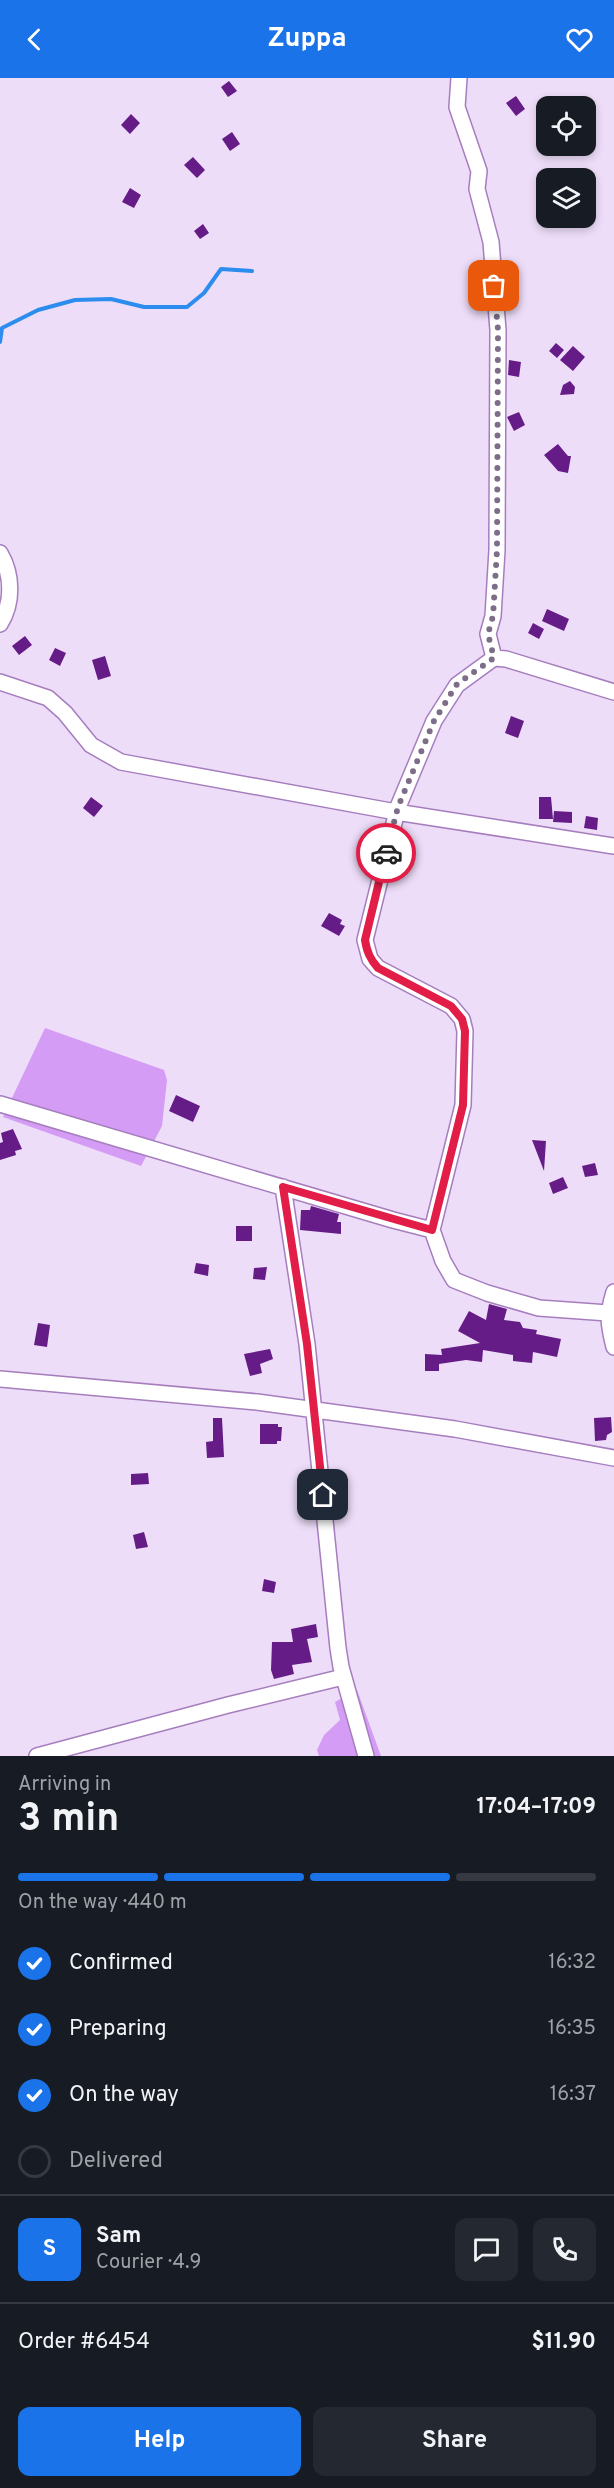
<!DOCTYPE html>
<meta charset="utf-8">
<style>
body{margin:0;font-family:Overpass,sans-serif;background:#242831;color:#f1f3f6;height:100vh;display:flex;flex-direction:column;font-size:22px;white-space:nowrap}
*{box-sizing:border-box;margin:0}
p{font-size:20px;color:#9ea1a6}
.icon{flex:none;width:33px;height:33px;fill:none;stroke:currentColor;stroke-width:2;stroke-linecap:round;stroke-linejoin:round}
.map{position:relative;height:1678px;overflow:hidden}
.drawer{display:flex;flex-direction:column;background:#171b24;flex:1}
.drawer>*{flex:none}
.fabs{position:absolute;left:536px;top:18px;display:grid;gap:12px}
.fabs a{display:grid;place-items:center;width:60px;height:60px;border-radius:12px;background:#171b24;box-shadow:0 3px 9px #0003;font-size:30px}
.pin{position:absolute;display:grid;place-items:center;width:51px;height:51px;color:#fff;margin:-26px;border-radius:12px;box-shadow:0 3px 9px #0006}
.courier{position:absolute;display:grid;place-items:center;width:60px;height:60px;margin:-30px;border:4px solid #e11d48;border-radius:50%;background:#fff;color:#222;box-shadow:0 2px 8px #0007}
.summary em{font-style:normal;font-weight:700}
.summary div{display:flex;flex-direction:column-reverse}
.summary{display:flex;align-items:center;justify-content:space-between;height:102px;padding:0 18px}
h1{font-size:39px;font-weight:700;line-height:45px}
.bar{display:grid;grid-template-columns:repeat(4,1fr);gap:9px 6px;align-content:center;height:72px;padding:0 18px}
.bar i{height:8px;border-radius:4px;background:#363941}
.bar .active{background:#1a73e8}
.bar p{grid-column:span 4}
.line{display:flex;align-items:center;gap:15px;padding:0 18px;border-top:2px solid #363941}
.line div{flex:1}
.round{display:grid;place-items:center;flex:none;width:63px;height:63px;border-radius:12px;background:#242831}
ol{padding:0 18px;list-style:none}
li{display:flex;align-items:center;gap:18px;height:66px}
li p{margin-inline-start:auto}
li .icon{padding:6px;border-radius:50%;background:#1a73e8;color:#fff;stroke-width:4}
li:last-child{color:#9ea1a6}
li i{width:33px;height:33px;border:3px solid #363941;border-radius:50%}
.cta{display:flex;gap:12px;margin-top:auto;padding:12px 18px}
.cta a{flex:1;height:69px;border-radius:12px;background:#1a73e8;color:#fff;font-size:24px;font-weight:700;line-height:69px;text-align:center}
.cta a+a{background:#242831;color:#f1f3f6}
header{display:flex;justify-content:space-between;align-items:center;height:78px;padding:0 18px;background:#1a73e8;color:#fff;font-size:27px;font-weight:700}
.map>svg:first-child{display:block}
.forest{fill:#d49cf4}
.lines{fill:none;stroke-linecap:round;stroke-linejoin:round}
.stream{stroke:#2d8dee;stroke-width:4}
.building{fill:#651c87}
.minor-casing{stroke:#a67ebe;stroke-width:18}
.minor{stroke:#fff;stroke-width:15}
.done{stroke:#7e6d89;stroke-width:6;stroke-dasharray:0 10.8}
.route{stroke:#e11d48;stroke-width:8}
</style>
<header><svg class="icon" aria-label="back" viewBox="0 0 24 24"><path d="M15 5l-7 7 7 7"/></svg>Zuppa<svg class="icon" aria-label="heart" viewBox="0 0 24 24"><path d="M12 20l-8-8c-3-5 5-10 8-4 3-6 11-1 8 4z"/></svg></header>
<div class="map">
<svg width="614" height="1678" viewBox="0 0 614 1678">
<rect width="100%" height="100%" fill="#eeddf9"/>
<path class="forest" d="M45,950l119,42 3,10 -5,46 -21,40 -138,-49z
M357,1612l24,66h-62l-2,-6 7,-15 16,-15 -5,-18z"/>
<g class="lines">
<path class="stream" d="M0,264l2,-14 36,-18 37,-10 36,-1 33,8h43l17,-14 17,-24 31,2"/>
</g>
<path class="building" d="M229,3l8,10 -9,6 -7,-10z
M516,18l9,13 -9,7 -10,-13z
M131,36l9,9 -10,11 -9,-9z
M232,54l8,12 -10,7 -8,-12z
M193,79l12,13 -8,8 -13,-13z
M130,110l11,7 -7,13 -12,-6z
M203,146l6,9 -9,6 -6,-8z
M556,265l8,7 -7,8 -8,-7z
M573,268l12,11 -12,14 -13,-11z
M509,282l12,2 -2,15 -11,-2z
M570,303l5,6 -1,7 -14,1 3,-10z
M519,334l6,13 -11,6 -7,-14z
M558,366l10,12h3l-3,17 -10,-2 -14,-16z
M547,531l22,10 -5,12 -22,-10z
M533,545l11,6 -5,10 -11,-6z
M25,558l7,9 -13,10 -7,-9z
M55,570l11,5 -6,13 -11,-6z
M105,578l6,20 -13,4 -6,-20z
M511,638l13,5 -6,17 -13,-5z
M91,719l12,9 -9,11 -11,-9z
M539,719h12l2,22h-14z
M554,733l18,1v11l-19,-1z
M586,738l12,2 -1,12 -13,-2z
M329,835l13,7 -2,4 5,2 -6,10 -18,-10z
M176,1017l24,11 -7,16 -24,-11z
M13,1051l9,20 -7,2 1,4 -16,5v-17l3,-1 -2,-9z
M532,1062l14,1 -2,30z
M595,1085l3,12 -13,2 -3,-11z
M563,1099l5,11 -15,6 -4,-11z
M311,1128l28,8 -2,8h4v12l-41,-4 1,-20h9z
M236,1148h16v15h-16z
M196,1185l13,2 -1,11 -14,-3z
M267,1189l-2,13 -12,-1 1,-11z
M489,1226l18,5 -3,11 16,2 3,6 14,2 -1,4 25,5 -4,18 -24,-5 -1,11 -19,-2v-6l-30,-5 -1,12 -16,-2 -27,4v7h-14v-17l17,1 -1,-6 39,-6 -22,-12 11,-20 17,9z
M38,1245l12,2 -3,22 -13,-2z
M270,1271l3,10 -13,5 2,9 -12,3 -6,-22z
M611,1339l1,15 -5,3 -1,5 -11,1 -1,-23z
M213,1340h9l2,39 -17,1 -1,-16 7,-1z
M260,1346h18v3h4l-1,14h-4v3h-17z
M148,1395l1,11 -18,1v-11z
M144,1454l4,15 -12,2 -3,-14z
M264,1501l12,3 -2,11 -12,-2z
M316,1546l2,13 -11,2 5,23 -20,3 2,9 -20,5 -3,-9 1,-28h21l-2,-13z"/>
<g class="lines">
<g class="minor-casing">
<path id="minor" d="M459,0l-2,29 22,64 -2,18 14,53 7,88 -1,220 -4,66 -5,18 6,24 12,1 108,33
M0,475c13,22 13,50 0,71
M0,604l48,16 17,15 26,32 30,17 275,50 218,34
M0,1026l393,116 39,10 11,31 11,19 33,13 52,15 69,5
M283,1109l24,157 31,304 3,19 25,89
M432,1152l31,-125 2,-74 -3,-12 -11,-13 -73,-38 -8,-9 -5,-19 33,-133 36,-86 23,-36 37,-27
M614,1214c-7,23 -6,31 0,55
M0,1301l257,23 198,27 159,29
M37,1678l191,-51 115,-28"/>
</g>
<use href="#minor" class="minor"/>
</g>
<g class="lines">
<path class="done" d="M386,775l12,-46 36,-86 23,-37 37,-26 -6,-24 5,-18 4,-66 1,-220 -4,-44"/>
<path class="route" d="M323,1417l-16,-151 -24,-157 149,43 31,-125 2,-74 -3,-12 -11,-13 -73,-38c-8,-9 -11,-16 -13,-28l21,-87"/>
</g>
</svg>
<div class="fabs">
<a><svg class="icon" aria-label="locate" viewBox="0 0 24 24"><circle cx="12" cy="12" r="6"/><path d="M12 2v4M12 18v4M2 12h4M18 12h4"/></svg></a>
<a><svg class="icon" aria-label="layers" viewBox="0 0 24 24"><path d="M12 4l9 5-9 5-9-5zM3 14l9 5 9-5"/></svg></a>
</div>
<div class="pin" style="left:494px;top:208px;background:#ea580c"><svg class="icon" aria-label="bag" viewBox="0 0 24 24"><path d="M5 8h14l-1 12H6zM9 8a3 3 0 0 1 6 0"/></svg></div>
<div class="pin" style="left:323px;top:1417px;background:#1f2937"><svg class="icon" aria-label="home" viewBox="0 0 24 24"><path d="M3 11l9-7 9 7M6 9v11h12V9"/></svg></div>
<div class="courier" style="left:386px;top:775px"><svg class="icon" aria-label="car" viewBox="0 0 24 24"><path d="M5 17H2v-5l4-1 3-4h7l3 4 3 1v5h-3M9 17h6M6 11h13"/><circle cx="7" cy="17" r="2"/><circle cx="17" cy="17" r="2"/></svg></div>
</div>
<section class="drawer">
<div class="summary"><div><h1>3 min</h1><p>Arriving in</p></div><em>17:04–17:09</em></div>
<div class="bar"><i class="active"></i><i class="active"></i><i class="active"></i><i></i><p>On the way · 440 m</p></div>
<ol>
<li><svg class="icon" aria-label="check" viewBox="0 0 24 24"><path d="M5 12l5 5 9-10"/></svg>Confirmed<p>16:32</p></li>
<li><svg class="icon" aria-label="check" viewBox="0 0 24 24"><path d="M5 12l5 5 9-10"/></svg>Preparing<p>16:35</p></li>
<li><svg class="icon" aria-label="check" viewBox="0 0 24 24"><path d="M5 12l5 5 9-10"/></svg>On the way<p>16:37</p></li>
<li><i></i>Delivered</li>
</ol>
<div class="line" style="height:108px"><b class="round" style="background:#1a73e8;color:#fff">S</b><div><b>Sam</b><p>Courier · 4.9</p></div><a class="round"><svg class="icon" aria-label="chat" viewBox="0 0 24 24"><path d="M4 5h16v11H9l-5 4z"/></svg></a><a class="round"><svg class="icon" aria-label="phone" viewBox="0 0 24 24"><path d="M5 4h4l2 5-3 2q2 4 5 5l2-3 5 2v4C11 20 4 13 5 4z"/></svg></a></div>
<div class="line" style="height:78px"><div>Order #6454</div><b>$11.90</b></div>
<div class="cta"><a>Help</a><a>Share</a></div>
</section>
